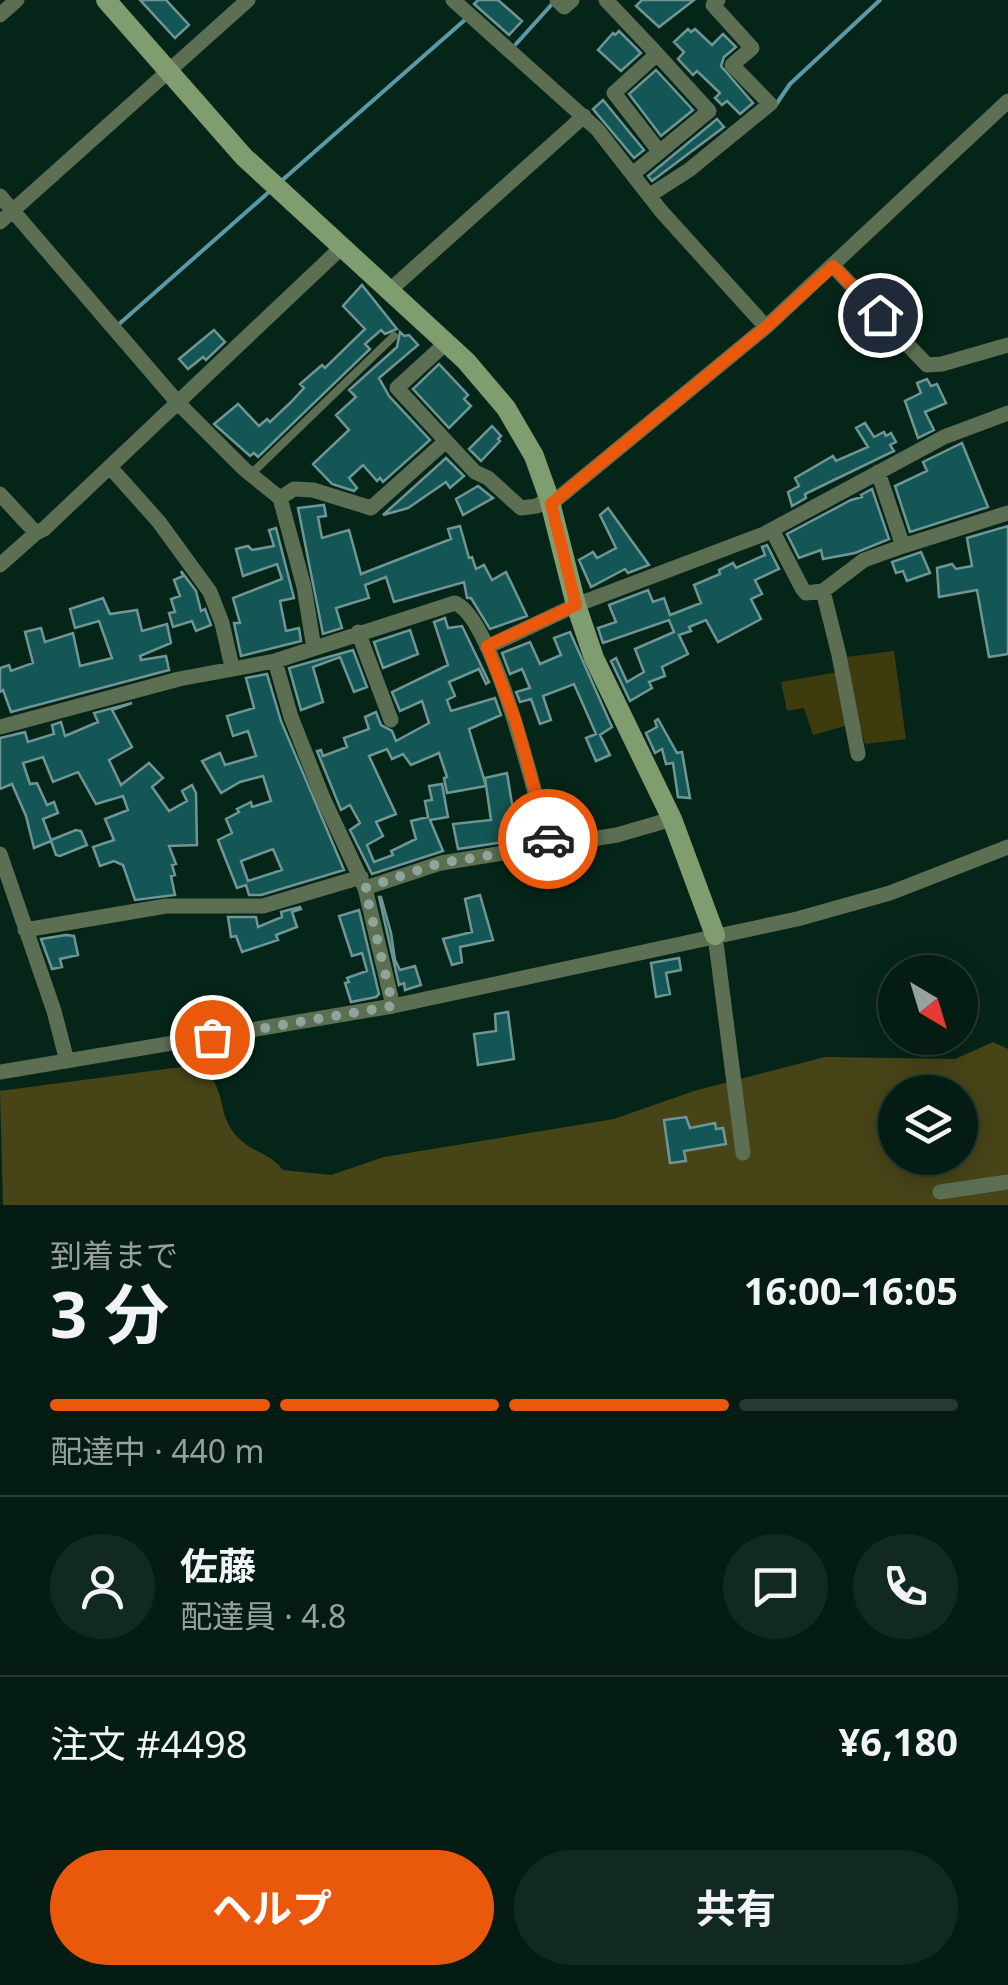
<!DOCTYPE html>
<html lang="ja">
<meta charset="utf-8">
<style>
body{margin:0;font-family:"Noto Sans","Noto Sans JP",sans-serif;background:#122921;color:#f1f3f6;height:100vh;display:flex;flex-direction:column;font-size:38px;white-space:nowrap}
*{box-sizing:border-box;margin:0}
p{font-size:32px;color:#97a1a0}
.icon{flex:none;width:55px;height:55px;fill:none;stroke:currentColor;stroke-width:2;stroke-linecap:round;stroke-linejoin:round}
.map{position:relative;height:1205px;overflow:hidden}
.details{display:flex;flex-direction:column;background:#041c13;flex:1}
.details>*{flex:none}
.needle{width:65px;rotate:142deg}
.tools{position:absolute;left:878px;top:955px;display:grid;gap:20px}
.tools a{display:grid;place-items:center;width:100px;height:100px;border-radius:50%;background:#041c13;box-shadow:0 5px 25px #0003,0 0 0 2px #253a33;font-size:50px}
.pin{position:absolute;display:grid;place-items:center;width:85px;height:85px;color:#fff;margin:-42px;border:5px solid #fff;border-radius:50%;box-shadow:0 2px 10px #0007}
.courier{position:absolute;display:grid;place-items:center;width:100px;height:100px;margin:-50px;border:8px solid #ea580c;border-radius:50%;background:#fff;color:#222;box-shadow:0 2px 12px #0007}
.head em{font-style:normal;font-weight:700}
.head div{display:flex;flex-direction:column-reverse}
.head{display:flex;align-items:center;justify-content:space-between;height:170px;padding:0 50px}
h1{font-size:65px;font-weight:700;line-height:75px}
.bar{display:grid;grid-template-columns:repeat(4,1fr);gap:15px 10px;align-content:center;height:120px;padding:0 50px}
.bar i{height:12px;border-radius:8px;background:#253a33}
.bar .current{background:#ea580c}
.bar p{grid-column:span 4}
.line{display:flex;align-items:center;gap:25px;padding:0 50px;border-top:2px solid #253a33}
.line div{flex:1}
.round{display:grid;place-items:center;flex:none;width:105px;height:105px;border-radius:52px;background:#122921}
.button{display:flex;gap:20px;margin-top:auto;padding:20px 50px}
.button a{flex:1;height:115px;border-radius:60px;background:#ea580c;color:#fff;font-size:40px;font-weight:700;line-height:115px;text-align:center}
.button a+a{background:#122921;color:#f1f3f6}
.map>svg:first-child{display:block}
.green{fill:#3e3b0e}
.forest{fill:#474418;fill-rule:evenodd}
.lines{fill:none;stroke-linecap:round;stroke-linejoin:round}
.stream{stroke:#5a99a7;stroke-width:4}
.building{fill:#145655;stroke:#6f9694;stroke-width:2.5;fill-rule:evenodd}
.lane{stroke:#5d6f53;stroke-width:8}
.street{stroke:#5d6f53;stroke-width:15}
.secondary{stroke:#809d70;stroke-width:20}
.done{stroke:#8fa59c;stroke-width:10;stroke-dasharray:0 18}
.route{stroke:#ea580c;stroke-width:12}
</style>
<div class="map">
<svg width="1008" height="1205" viewBox="0 0 1008 1205">
<rect width="100%" height="100%" fill="#062519"/>
<path class="green" d="M894,651l12,88 -41,5 -6,-22 -46,13 -9,-27 -17,3 -6,-29 69,-12 -4,-13z"/>
<path class="forest" d="M993,1042l15,7v156h-1005l-3,-114 196,-26c33,20 19,44 38,68 18,22 32,16 49,37l48,5 53,-18 230,-38 80,-28 131,-34 130,2zM895,1092h65v66h-65z"/>
<g class="lines">
<path class="stream" d="M516,44l37,-41
M775,106l15,-22 90,-84
M279,183l188,-165
M118,325l151,-133"/>
</g>
<path class="building" d="M140,0h26l23,25 -14,13z
M478,0h20l24,21 -13,14 -35,-31z
M642,0h52l-35,27 -23,-21z
M688,29l3,3 4,-3 17,16 11,-11 13,13 -12,10 -3,9 32,37 -13,11 -13,-13 -5,4 -7,-7 5,-5 -23,-22 -4,4 -15,-16 6,-7 -10,-10z
M619,31l22,22 -20,18 -23,-21 15,-17 2,2z
M656,70l37,40 -32,26 -32,-42z
M603,100l41,50 -10,8 -41,-49z
M717,119l7,8 -72,54 -4,-5z
M362,285l35,44 -12,5 -4,-4 -16,14 5,5 -112,108 -4,-4 -4,3 -36,-32 24,-20 21,22 8,-7 3,3 20,-19 14,-15 -4,-4 22,-19 3,3 40,-39 -22,-23z
M214,330l11,12 -19,18 -3,-3 -15,12 -9,-10z
M400,332l4,4 5,-1 9,10 -39,33 10,18 41,44 -47,42 -3,-4 -3,3 -14,-16 -14,13 8,10 -3,3 -22,-7 -19,-20 36,-34 -13,-15 20,-18 -7,-7 48,-43z
M439,364l29,31 -4,4 7,7 -22,22 -36,-39z
M927,379l4,7 6,-2 9,19 -21,9 9,18 -16,8 -13,-37 16,-8 -4,-10z
M865,423l9,14 10,-5 2,4 5,-3 5,9 -6,3 4,6 -89,43 1,4 -14,8 -4,-14 11,-6 -4,-8 38,-22 3,5 32,-14 -12,-19z
M492,426l9,10 -3,3 2,2 -19,20 -12,-12z
M962,443l26,64 -78,25 -15,-46 32,-15 -4,-9z
M446,458l18,18 -14,12 -4,-6 -38,26 -25,7z
M478,486l15,12 -30,17 -7,-16z
M872,489l17,50 -34,14 -32,6 -2,-9 -22,8 -12,-24 64,-34 11,-3 -1,-2z
M324,505l2,11 -8,1 4,21 27,-8 12,44 90,-35 -3,-10 12,-3 9,32 3,-1 4,12 8,-4 8,15 14,-8 21,44 -37,13 -19,-31h-4l-3,-16 -70,20 -8,-25 -21,8 4,13 -33,10 6,20 -19,6 -25,-126z
M608,508l41,57 -21,8 -3,-4 -34,18 -12,-27 14,-8 4,6 19,-10 -16,-33z
M1008,526v128l-19,3 -12,-67 -38,7 -2,-29 15,-4 4,5 16,-3 -5,-28z
M276,528l18,70 -14,3 6,30 13,-3 2,13 -60,15 -7,-33h6l-7,-25 49,-19 -5,-15 -34,12 -7,-27 12,-3 4,4 22,-4 -5,-16z
M767,545l12,24 -24,11 7,14 -11,5 10,20 -43,23 -12,-22 -17,7 2,4 -12,4 9,19 -26,13 3,9 -16,6 3,6 -22,13 -19,-40 5,-3 11,24 17,-10 -9,-23 39,-17 -5,-12 -66,23 -5,-15 18,-6 -7,-17 39,-15 5,12 11,-4 6,17 31,-12 -7,-18 26,-11 -1,-4 14,-7 3,5 29,-13 -3,-8z
M921,552l9,21 -23,8 -4,-10 -7,2 -4,-11z
M181,571l15,20 5,20 4,-2 6,16 -15,6 -4,-10 -19,6 -4,-14 6,-1 -4,-13 9,-3 -6,-16 9,-4z
M103,598l7,16 27,-4 5,21 25,-7 4,19 -31,13 1,4 25,-4 3,14 -158,42 -8,-22 -3,2v-24l9,-3 2,6 22,-8 -8,-31 16,-4 4,14 28,-9 7,33 32,-8 -13,-37 -24,7 -5,-19z
M445,618l3,10 14,-2 27,56 -3,2 -7,-15 -30,13 6,14 -8,4 4,11 44,-13 6,17 -32,14 17,57 -39,7 -3,-15 3,-1 -8,-24 -28,12 -8,-11 -11,5 -5,-10 -18,7 27,58 -20,8 7,14 -16,9 7,17 19,-7 -2,-4 25,-12 -5,-18 17,-4 -3,-16 7,-1 -3,-14 13,-2 6,33 -18,3 13,31 -71,23 -22,-44 10,-7 -10,-18 -9,5 -24,-59 4,-1 2,6 24,-9 -3,-9 25,-9 -4,-12 11,-5 5,13 11,6 4,10 33,-18 -7,-22 -22,10 -8,-19 56,-27 -14,-43z
M410,630l8,24 -35,14 -9,-26z
M570,632l42,95 -12,8 10,20 -14,6 -10,-23 10,-4 -22,-50 -31,12 8,24 -11,4 -9,-25 -11,3 -4,-10 14,-4 -8,-19 -12,5 -8,-21 28,-11 10,22 21,-9 -7,-17z
M353,650l14,37 -13,5 -14,-35 -27,10 10,35 -22,8 -12,-42z
M267,674l14,47 63,149 -83,25h-12l-3,-10 -9,3 -19,-48 14,-7 -6,-14 13,-7 -2,-3 14,-7 1,5 19,-6 -8,-25 -23,6 -19,11 -19,-32 18,-8 5,12 31,-9 -8,-25 -15,5 -6,-20 27,-8 -8,-30zM273,849l9,21 -34,11 -7,-20z
M132,703l-20,7 20,37 -23,13 12,25 28,-22 14,15 -11,9 17,24 18,-10 -5,-10 10,-6 4,8 1,52 -28,1 7,18 -4,1 3,10 -4,1 4,19 -40,5 -12,-35 -9,-4 -14,5 -7,-19 21,-7 -9,-21 23,-9 -5,-14 -27,8 -18,-32 -25,10 -10,-25 -20,6 7,21 7,-1 10,22 7,-3 4,11 -15,6 8,21 25,-10 5,1 6,14 -27,11 -4,-1 -5,-14 -17,7 -8,-32 -14,-32 -12,5v-51l25,-6 3,10 26,-8 -2,-9 9,-3 4,14 33,-14 -4,-9z
M658,719l19,34 5,-1 8,46 -12,-1 -5,-34 -7,1 -4,-15 -7,4 -9,-20 11,-6 -2,-6z
M507,773l6,37 14,-4 8,31 -77,12 -5,-25 38,-4 -6,-42z
M480,895l13,45 -33,7 2,15 -10,3 -9,-26 29,-7 -7,-33z
M379,897h2l10,36 4,27 5,10 15,-4 6,19 -16,5 -1,-7 -5,2z
M300,907l1,2 -9,3 5,15 -21,8 2,5 -36,12 -6,-16 -5,1 -3,-20h28l2,10 24,-10 -1,-5z
M359,910l20,84 -3,3 -25,5 -6,-19 4,-1 -2,-4 20,-7 -5,-18 -10,3 -13,-40z
M66,935l8,1 4,19 -18,4 2,8 -10,2 -11,-30z
M679,958l2,12 -15,3 4,21 -14,3 -5,-34z
M508,1012l6,47 -36,6 -4,-31 22,-3 -1,-17z
M686,1117l4,11 25,-5 1,6 7,-1 3,16 -42,7 2,10 -16,2 -6,-43z"/>
<g class="lines">
<path class="lane" d="M251,474l143,-138"/>
<path class="street" d="M453,0l144,129 64,82 105,116
M557,0l7,7 8,-7
M606,0l51,54 -43,39 45,58
M0,15l17,-15
M634,173l75,-62 -52,-57
M650,195l39,-25 81,-66 -38,-39 20,-17 -39,-43 5,-5
M0,196l179,208 65,65 36,29 24,89 10,61
M0,222l248,-222
M833,266l94,99 15,-1 66,-19
M390,290l194,-174
M446,441l-49,-53 49,-45
M110,467l49,55 51,70 12,31 10,44
M0,494l36,39 8,-4 298,-282
M280,498l14,-9 19,1 58,18 75,-67 29,31 13,6 33,30 16,-2 12,-8
M551,504l215,-177 242,-226
M772,530l30,58 4,5 17,-2 41,-31 39,-14 -25,-74
M903,546l105,-33
M0,565l36,-32
M823,591l16,64 19,99
M358,632l33,88
M487,647l89,-42 188,-71 180,-97 64,-24
M275,661l16,56 32,81 42,90 28,118
M0,727l179,-48 96,-18 180,-58c39,15 82,199 94,243
M0,854l54,157 13,50
M365,888l76,-25 176,-28 55,-16
M25,930l141,-24h97l98,-29
M715,935l28,218
M0,1072l393,-66 404,-87 93,-26 118,-46
M940,1192l68,-10"/>
<path class="secondary" d="M106,0l138,157 222,204 40,47 28,48 15,42 27,107 18,53 78,161 43,116"/>
</g>
<g class="lines">
<path class="done" d="M212,1037l181,-31 -28,-118 75,-25 110,-17 -2,-7"/>
<path class="route" d="M548,839l-32,-117 -29,-76 89,-41 -25,-101 215,-177 67,-61 47,49"/>
</g>
</svg>
<div class="tools">
<a><svg class="needle" viewBox="-14 -14 28 28"><path d="M0-13l5 13h-10z" fill="#e53935"/><path d="M0 13l5-13h-10z" fill="#97a1a0"/></svg></a>
<a><svg class="icon" aria-label="layers" viewBox="0 0 24 24"><path d="M12 4l9 5-9 5-9-5zM3 14l9 5 9-5"/></svg></a>
</div>
<div class="pin" style="left:212px;top:1037px;background:#ea580c"><svg class="icon" aria-label="bag" viewBox="0 0 24 24"><path d="M5 8h14l-1 12H6zM9 8a3 3 0 0 1 6 0"/></svg></div>
<div class="pin" style="left:880px;top:315px;background:#1f2937"><svg class="icon" aria-label="home" viewBox="0 0 24 24"><path d="M3 11l9-7 9 7M6 9v11h12V9"/></svg></div>
<div class="courier" style="left:548px;top:839px"><svg class="icon" aria-label="car" viewBox="0 0 24 24"><path d="M5 17H2v-5l4-1 3-4h7l3 4 3 1v5h-3M9 17h6M6 11h13"/><circle cx="7" cy="17" r="2"/><circle cx="17" cy="17" r="2"/></svg></div>
</div>
<section class="details">
<div class="head"><div><h1>3 分</h1><p>到着まで</p></div><em>16:00–16:05</em></div>
<div class="bar"><i class="current"></i><i class="current"></i><i class="current"></i><i></i><p>配達中 · 440 m</p></div>
<div class="line" style="height:180px"><a class="round"><svg class="icon" aria-label="person" viewBox="0 0 24 24"><circle cx="12" cy="8" r="4"/><path d="M4 21q1-7 8-7t8 7"/></svg></a><div><b>佐藤</b><p>配達員 · 4.8</p></div><a class="round"><svg class="icon" aria-label="chat" viewBox="0 0 24 24"><path d="M4 5h16v11H9l-5 4z"/></svg></a><a class="round"><svg class="icon" aria-label="phone" viewBox="0 0 24 24"><path d="M5 4h4l2 5-3 2q2 4 5 5l2-3 5 2v4C11 20 4 13 5 4z"/></svg></a></div>
<div class="line" style="height:130px"><div>注文 #4498</div><b>¥6,180</b></div>
<div class="button"><a>ヘルプ</a><a>共有</a></div>
</section>
